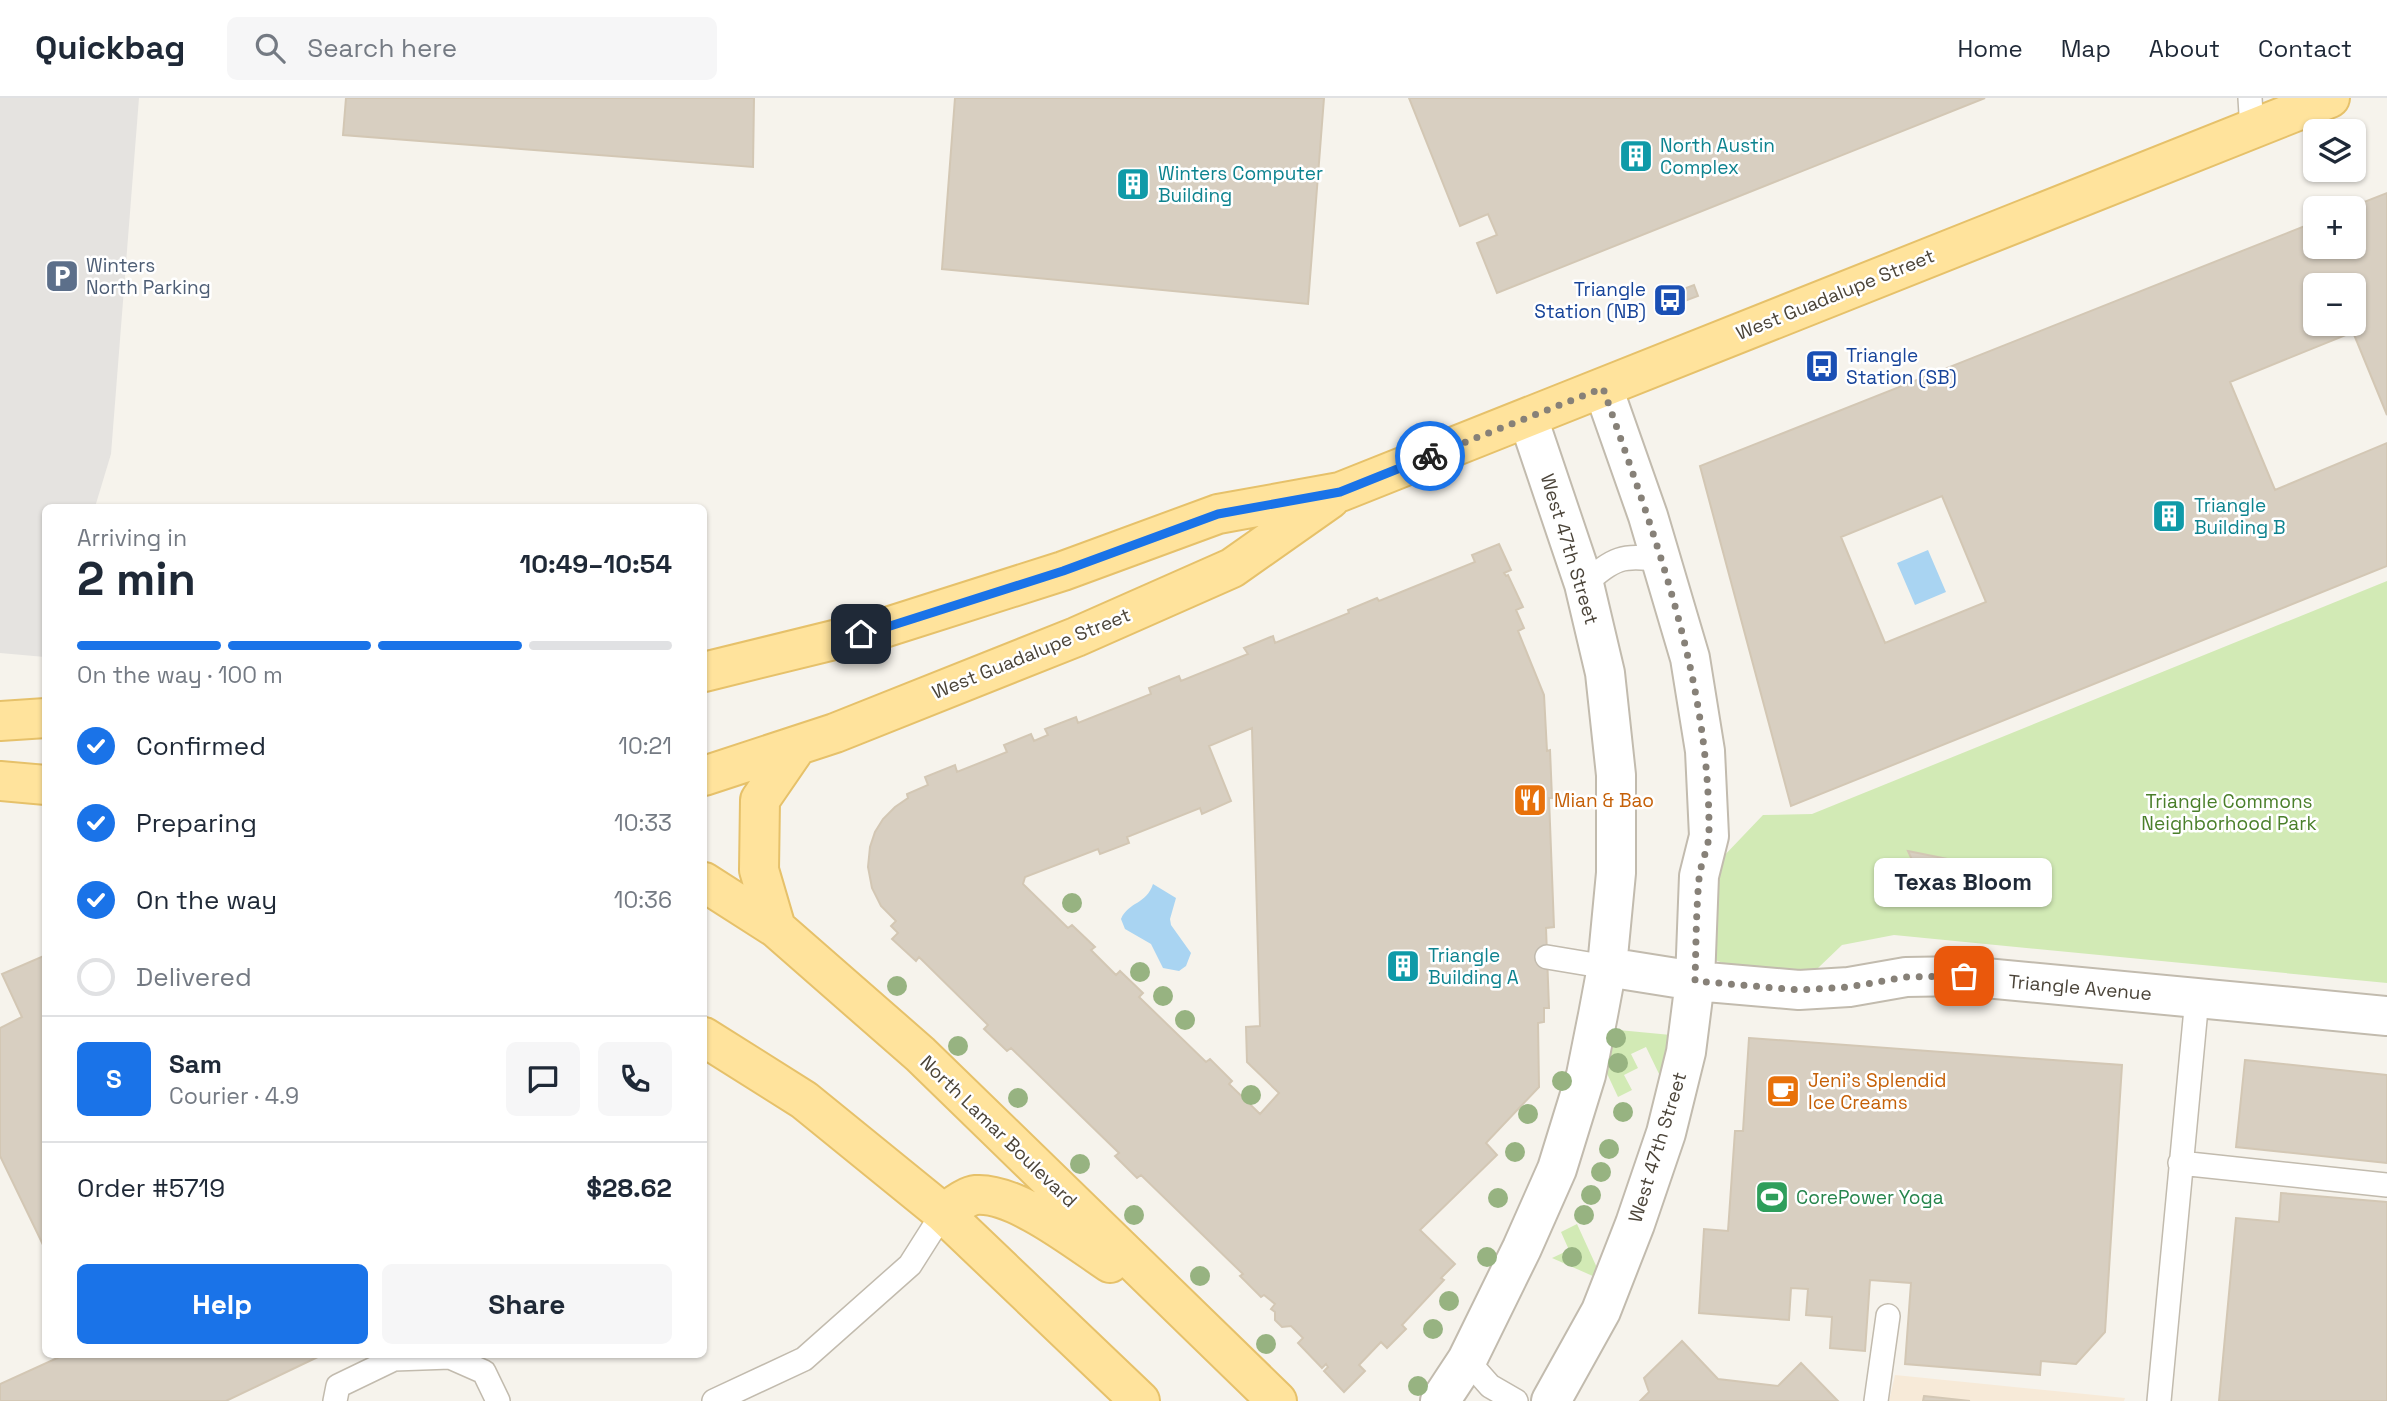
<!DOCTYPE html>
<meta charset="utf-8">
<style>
body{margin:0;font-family:"Space Grotesk",sans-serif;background:#f6f6f7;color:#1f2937;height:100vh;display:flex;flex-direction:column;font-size:26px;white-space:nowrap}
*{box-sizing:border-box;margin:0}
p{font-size:23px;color:#747a83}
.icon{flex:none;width:38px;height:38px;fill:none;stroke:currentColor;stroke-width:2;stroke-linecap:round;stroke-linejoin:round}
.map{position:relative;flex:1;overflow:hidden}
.details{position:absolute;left:42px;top:406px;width:665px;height:854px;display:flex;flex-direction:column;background:#fff;border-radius:10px;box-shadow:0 2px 5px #0004}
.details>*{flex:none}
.fabs{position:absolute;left:2303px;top:21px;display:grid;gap:14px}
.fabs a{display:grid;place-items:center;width:63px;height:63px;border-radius:10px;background:#fff;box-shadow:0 2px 5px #0004;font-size:35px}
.pin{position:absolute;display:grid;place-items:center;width:60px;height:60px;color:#fff;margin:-30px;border-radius:14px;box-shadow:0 4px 10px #0006}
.courier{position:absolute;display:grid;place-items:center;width:70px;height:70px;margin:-35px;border:5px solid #1a73e8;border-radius:50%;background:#fff;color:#222;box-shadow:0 2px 9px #0007}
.bubble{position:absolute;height:49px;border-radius:10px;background:#fff;box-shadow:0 2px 5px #0004;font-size:23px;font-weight:800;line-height:49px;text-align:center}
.headline em{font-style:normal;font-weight:800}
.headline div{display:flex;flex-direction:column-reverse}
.headline{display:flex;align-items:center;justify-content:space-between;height:119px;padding:0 35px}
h1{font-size:46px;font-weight:800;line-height:52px}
.bar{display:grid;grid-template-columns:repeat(4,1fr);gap:10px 7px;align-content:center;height:84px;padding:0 35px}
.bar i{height:9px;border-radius:5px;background:#e0e1e3}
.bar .current{background:#1a73e8}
.bar p{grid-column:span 4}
.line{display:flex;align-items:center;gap:18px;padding:0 35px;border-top:2px solid #e0e1e3}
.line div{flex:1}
.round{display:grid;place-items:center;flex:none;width:74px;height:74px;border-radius:10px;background:#f6f6f7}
ol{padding:0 35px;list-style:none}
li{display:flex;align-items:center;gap:21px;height:77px}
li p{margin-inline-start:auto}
li .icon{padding:7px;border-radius:50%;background:#1a73e8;color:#fff;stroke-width:4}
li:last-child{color:#747a83}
li i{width:38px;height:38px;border:4px solid #e0e1e3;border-radius:50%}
.cta{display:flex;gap:14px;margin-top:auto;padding:14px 35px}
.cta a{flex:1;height:80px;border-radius:10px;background:#1a73e8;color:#fff;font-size:28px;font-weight:800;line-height:80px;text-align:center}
.cta a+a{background:#f6f6f7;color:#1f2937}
header{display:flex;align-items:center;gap:42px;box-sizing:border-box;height:98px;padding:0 35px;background:#fff;border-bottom:2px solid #e0e1e3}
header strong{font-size:33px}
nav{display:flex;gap:38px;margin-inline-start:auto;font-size:24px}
.search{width:490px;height:63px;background:#f6f6f7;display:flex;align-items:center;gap:18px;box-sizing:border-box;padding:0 24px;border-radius:10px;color:#747a83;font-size:26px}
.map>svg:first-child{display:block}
.commercial{fill:#f7ead8}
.green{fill:#d2eab5}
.parking{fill:#e5e3e0}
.water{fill:#a9d4f2}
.building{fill:#d8cfc1;stroke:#d3c7b4;stroke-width:2;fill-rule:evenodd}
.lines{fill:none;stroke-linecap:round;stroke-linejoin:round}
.lane-casing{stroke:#c2bbae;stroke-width:26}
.street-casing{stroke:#c2bbae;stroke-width:42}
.primary-casing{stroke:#e6c16a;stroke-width:42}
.lane{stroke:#fff;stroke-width:23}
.street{stroke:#fff;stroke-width:38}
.primary{stroke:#ffe39c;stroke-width:38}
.tree{fill:#97b381}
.done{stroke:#878178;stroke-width:7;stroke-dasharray:0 12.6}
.route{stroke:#1a73e8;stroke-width:9}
.labels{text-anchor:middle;stroke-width:5;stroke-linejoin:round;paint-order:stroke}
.culture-label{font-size:19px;fill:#0d838f;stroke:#fff;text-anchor:start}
.service-label{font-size:19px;fill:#4e5e75;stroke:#fff;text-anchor:start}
.transit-label{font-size:19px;fill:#164399;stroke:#fff;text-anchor:end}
.street-label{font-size:19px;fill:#4b4439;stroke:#fff}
.food-label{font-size:19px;fill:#c56008;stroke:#fff;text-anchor:start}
.park-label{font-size:19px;fill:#4a7f2a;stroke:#fff}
.leisure-label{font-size:19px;fill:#27864d;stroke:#fff;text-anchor:start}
</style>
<header>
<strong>Quickbag</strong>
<div class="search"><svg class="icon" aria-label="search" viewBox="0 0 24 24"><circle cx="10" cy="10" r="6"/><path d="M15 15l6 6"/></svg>Search here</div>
<nav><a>Home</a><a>Map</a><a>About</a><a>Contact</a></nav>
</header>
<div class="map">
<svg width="2387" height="1303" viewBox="0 0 2387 1303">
<rect width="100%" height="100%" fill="#f6f3ec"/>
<path class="commercial" d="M1895,1277l230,23 -1,3h-235z"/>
<path class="green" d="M2387,483v402l-493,-48 -52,10 -24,23 -7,3 -86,-7 -12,-5 -10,-22 18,-78 42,-44 49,-1z
M1608,931l63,6 -11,41 -14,-29 -15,7 7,14 -14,7 8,15 -14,7 -15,-32z
M1577,1126l21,46 -3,7 -43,-19 17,-8 -8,-18z"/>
<path class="parking" d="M0,0h139l-28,356 -16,53 -49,1 -1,149 -45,-4z"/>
<path class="water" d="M1928,452l18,42 -31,13 -18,-42z
M1153,786l23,14 -6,21 1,6 20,28 -5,13 -7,5 -16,-3 -12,-24 -26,-15 -4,-10c8,-18 25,-14 32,-35z"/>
<path class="building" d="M346,0h408l-1,69 -410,-32z
M955,0h369l-16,206 -366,-35z
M1409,0h576l-488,195 -20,-50 20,-8 -9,-21 -28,12z
M2387,95v222l-34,-83 -123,50 45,108 112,-47v123l-596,240 -91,-340 615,-244v25h39v-39h-5zM2315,187h39v39h-39zM1942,398l44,106 -101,41 -44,-106z
M1694,187l4,11 -24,9 -4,-11z
M1499,446l12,26 -7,3 2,3 2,-1 15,32 -7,3 8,18 -6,3 26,64 3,56 3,-1 2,48h-3l5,129 -8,1 3,80h-5v14l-6,1 1,64 -53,56 11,12 -77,75 35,34 -14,14 3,2 -42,45 4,4 -19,19 -6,-6 -22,23 6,6 -21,21 -20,-21 4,-4 -2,-3 -4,4 -24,-25 5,-5 -12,-12 -9,1 -7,-7v-8l-4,-3 4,-5 -11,-9 -3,2 -21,-21 3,-2 -102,-99 -4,3 -22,-22 4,-3 -108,-105 -4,3 -23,-22 4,-4 -69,-68 -3,4 -24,-22 6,-6 -7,-7 5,-5 -15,-15 -9,-18 -4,-21 2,-20 5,-15 8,-13 12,-12 13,-9 -1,-4 21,-9 -3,-8 30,-12 2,7 50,-20 -3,-7 27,-11 3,7 14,-6 -3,-6 31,-12 2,6 73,-29 -2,-6 30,-12 2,5 67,-27 -4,-6 29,-12 2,7 74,-30 -1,-3 29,-12 2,3 96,-39 -3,-7zM1252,630l8,298 -14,1 1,35 32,31 -19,21 -31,-30 3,-3 -22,-22 -4,3 -67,-65 4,-4 -23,-22 -4,4 -25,-25 4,-3 -23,-22 -4,3 -45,-44 2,-7 73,-28 2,5 29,-11 -2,-6 73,-29 2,6 29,-13 -22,-55z
M1908,753l50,10 -18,18 -15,22 -6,-26z
M46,857v296l-46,-95v-128l22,-11 -20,-43z
M1749,940l373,27 -17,267 -29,32 -35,-3 -1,14 -135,-11 6,-81 -41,-3 -5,71 -35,-3 2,-31 -26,-2 2,-26 -17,-1 -2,32 -90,-7 5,-84 24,2 7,-100h8z
M2245,962l142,15v88l-151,-16z
M2281,1095l106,9v199h-168l17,-183 43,4z
M1682,1243l36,38 60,7 23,-23 37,38h-198l9,-9 -5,-14z
M66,1256h258l-98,47h-226v-17z
M1924,1298l46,5h-47z"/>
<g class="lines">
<g class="lane-casing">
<path id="lane" d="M2250,0l2,32
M1584,486c31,-26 37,-30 77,-24
M1547,859l60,10
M2180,1065l207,22
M1467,1262l23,26 26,15
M335,1303l3,-15 56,-27 56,-2 34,15 14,29
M714,1303l90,-42 106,-94 33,-52
M1876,1303l12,-85
M2159,1303l38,-403"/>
</g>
<g class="street-casing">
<path id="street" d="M1607,869l88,14 104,9 50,-3 57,-10 58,-1 423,40
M1440,1303l27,-41 55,-112 35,-79 29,-94 12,-60 9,-48 9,-94v-98l-11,-102 -21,-89 -56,-166
M1551,1303l50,-90 34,-87 31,-91 20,-81 9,-71 4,-105 10,-40 -4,-85 -15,-93 -42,-142 -45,-128"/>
</g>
<g class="primary-casing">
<path id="primary" d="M704,574l183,-45 176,-56 155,-57 122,-22 990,-394
M0,623l46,-3
M704,678l131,-43 241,-96 156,-69 98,-69
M0,683l46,4
M704,784l72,46 144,126 357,347
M776,830l-17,-58 1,-70 37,-54
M704,939l100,63 139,113 197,188
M943,1115c10,-6 23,-17 33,-18 39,-3 101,46 134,68"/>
</g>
<use href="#lane" class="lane"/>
<use href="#street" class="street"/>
<use href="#primary" class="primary"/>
</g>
<g class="tree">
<circle cx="1072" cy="805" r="10"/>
<circle cx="1140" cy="874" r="10"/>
<circle cx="897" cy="888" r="10"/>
<circle cx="1163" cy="898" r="10"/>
<circle cx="1185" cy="922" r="10"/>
<circle cx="1616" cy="940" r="10"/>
<circle cx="958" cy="948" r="10"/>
<circle cx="1618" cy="965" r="10"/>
<circle cx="1562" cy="983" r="10"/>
<circle cx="1251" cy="997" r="10"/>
<circle cx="1018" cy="1000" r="10"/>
<circle cx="1623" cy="1014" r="10"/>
<circle cx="1528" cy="1016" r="10"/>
<circle cx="1609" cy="1051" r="10"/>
<circle cx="1515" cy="1054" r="10"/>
<circle cx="1080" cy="1066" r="10"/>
<circle cx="1601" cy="1074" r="10"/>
<circle cx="1591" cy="1097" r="10"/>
<circle cx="1498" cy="1100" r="10"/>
<circle cx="1134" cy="1117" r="10"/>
<circle cx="1584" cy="1117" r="10"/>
<circle cx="1487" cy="1159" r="10"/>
<circle cx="1572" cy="1159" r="10"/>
<circle cx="1200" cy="1178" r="10"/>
<circle cx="1449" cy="1203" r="10"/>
<circle cx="1433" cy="1231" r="10"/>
<circle cx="1266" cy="1246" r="10"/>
<circle cx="1418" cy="1288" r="10"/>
</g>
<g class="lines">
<path class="done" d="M1430,358l173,-68c50,144 107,290 106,445 0,15 -9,31 -10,46 -3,34 -3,68 -4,102l104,9 50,-3 57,-10 58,-1"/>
<path class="route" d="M861,536l26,-7 176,-56 155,-57 122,-22 90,-36"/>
</g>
<defs>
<g id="building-square" transform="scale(1.75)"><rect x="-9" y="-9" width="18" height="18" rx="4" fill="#0f9aa8" stroke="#fff"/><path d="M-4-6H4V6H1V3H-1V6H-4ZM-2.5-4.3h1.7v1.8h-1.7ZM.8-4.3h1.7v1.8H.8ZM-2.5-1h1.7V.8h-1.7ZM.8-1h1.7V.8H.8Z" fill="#fff"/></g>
<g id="parking-square" transform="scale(1.75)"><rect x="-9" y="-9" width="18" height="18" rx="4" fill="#5c6f8a" stroke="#fff"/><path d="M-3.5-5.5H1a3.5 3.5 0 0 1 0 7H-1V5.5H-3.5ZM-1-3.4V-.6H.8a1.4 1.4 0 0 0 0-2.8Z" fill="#fff"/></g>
<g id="bus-square" transform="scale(1.75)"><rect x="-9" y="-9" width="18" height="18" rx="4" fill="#1a4fb4" stroke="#fff"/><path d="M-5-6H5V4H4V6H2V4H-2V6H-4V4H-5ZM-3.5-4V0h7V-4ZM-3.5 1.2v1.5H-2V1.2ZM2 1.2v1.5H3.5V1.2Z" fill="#fff"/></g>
<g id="restaurant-square" transform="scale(1.75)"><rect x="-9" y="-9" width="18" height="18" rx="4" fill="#e8710a" stroke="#fff"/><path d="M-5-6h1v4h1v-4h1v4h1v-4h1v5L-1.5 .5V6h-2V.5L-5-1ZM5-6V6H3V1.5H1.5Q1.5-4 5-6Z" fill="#fff"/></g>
<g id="cafe-square" transform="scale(1.75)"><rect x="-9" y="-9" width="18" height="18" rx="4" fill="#e8710a" stroke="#fff"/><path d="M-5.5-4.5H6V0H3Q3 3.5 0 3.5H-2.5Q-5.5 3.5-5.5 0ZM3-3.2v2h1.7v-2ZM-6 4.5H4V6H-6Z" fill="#fff"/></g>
<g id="stadium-square" transform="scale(1.75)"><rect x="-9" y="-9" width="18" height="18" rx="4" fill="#2e9e5b" stroke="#fff"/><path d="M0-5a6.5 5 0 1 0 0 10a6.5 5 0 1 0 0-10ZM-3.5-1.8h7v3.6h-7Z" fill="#fff"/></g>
</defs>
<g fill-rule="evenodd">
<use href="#building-square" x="1636" y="58"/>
<use href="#building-square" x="1133" y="86"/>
<use href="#parking-square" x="62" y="178"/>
<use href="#bus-square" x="1670" y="202"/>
<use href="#bus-square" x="1822" y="268"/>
<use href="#building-square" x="2169" y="418"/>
<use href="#restaurant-square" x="1530" y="702"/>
<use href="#building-square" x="1403" y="868"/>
<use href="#cafe-square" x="1783" y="993"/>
<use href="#stadium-square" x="1772" y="1099"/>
</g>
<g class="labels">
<g class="culture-label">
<text x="1660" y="54">North Austin<tspan x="1660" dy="22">Complex</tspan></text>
<text x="1158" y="82">Winters Computer<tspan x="1158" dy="22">Building</tspan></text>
<text x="2194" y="414">Triangle<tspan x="2194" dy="22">Building B</tspan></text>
<text x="1428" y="864">Triangle<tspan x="1428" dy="22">Building A</tspan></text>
</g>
<g class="service-label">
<text x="86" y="174">Winters<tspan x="86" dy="22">North Parking</tspan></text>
</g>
<g class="transit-label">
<text x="1646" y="198">Triangle<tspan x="1646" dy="22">Station (NB)</tspan></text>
<text x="1846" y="264" text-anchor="start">Triangle<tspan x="1846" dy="22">Station (SB)</tspan></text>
</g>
<g class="street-label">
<text transform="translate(1835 196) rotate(-22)" y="7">West Guadalupe Street</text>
<text transform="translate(1570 451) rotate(73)" y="7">West 47th Street</text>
<text transform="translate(1031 555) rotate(-22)" y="7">West Guadalupe Street</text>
<text transform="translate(2080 889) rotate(5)" y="7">Triangle Avenue</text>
<text transform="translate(999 1033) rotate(44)" y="7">North Lamar Boulevard</text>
<text transform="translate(1657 1049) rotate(-73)" y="7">West 47th Street</text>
</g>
<g class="food-label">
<text x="1554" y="709">Mian &amp; Bao</text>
<text x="1808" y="989">Jeni's Splendid<tspan x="1808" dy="22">Ice Creams</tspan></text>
</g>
<g class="park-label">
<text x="2229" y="710">Triangle Commons<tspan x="2229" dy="22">Neighborhood Park</tspan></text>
</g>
<g class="leisure-label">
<text x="1796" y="1106">CorePower Yoga</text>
</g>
</g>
</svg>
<div class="fabs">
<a><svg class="icon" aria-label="layers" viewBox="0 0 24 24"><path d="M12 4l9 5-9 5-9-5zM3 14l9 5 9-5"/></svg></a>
<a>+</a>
<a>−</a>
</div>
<div class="pin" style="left:1964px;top:878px;background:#ea580c"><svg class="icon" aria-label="bag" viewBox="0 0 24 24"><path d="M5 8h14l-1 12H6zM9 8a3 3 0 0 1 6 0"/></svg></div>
<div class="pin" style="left:861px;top:536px;background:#1f2937"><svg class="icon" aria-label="home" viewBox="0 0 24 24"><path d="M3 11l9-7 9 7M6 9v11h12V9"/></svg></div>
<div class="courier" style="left:1430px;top:358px"><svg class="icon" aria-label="bike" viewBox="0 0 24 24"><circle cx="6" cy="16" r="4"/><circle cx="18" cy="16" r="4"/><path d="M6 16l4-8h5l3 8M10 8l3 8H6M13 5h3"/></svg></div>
<div class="bubble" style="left:1874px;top:760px;width:178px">Texas Bloom</div>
<section class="details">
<div class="headline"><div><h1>2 min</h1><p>Arriving in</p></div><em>10:49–10:54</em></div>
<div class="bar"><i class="current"></i><i class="current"></i><i class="current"></i><i></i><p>On the way · 100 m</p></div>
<ol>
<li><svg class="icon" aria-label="check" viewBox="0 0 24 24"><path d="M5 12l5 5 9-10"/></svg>Confirmed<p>10:21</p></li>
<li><svg class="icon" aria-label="check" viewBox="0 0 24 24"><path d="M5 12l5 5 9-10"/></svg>Preparing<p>10:33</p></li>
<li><svg class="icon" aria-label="check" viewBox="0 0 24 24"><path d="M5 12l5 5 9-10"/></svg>On the way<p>10:36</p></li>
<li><i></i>Delivered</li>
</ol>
<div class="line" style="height:126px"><b class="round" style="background:#1a73e8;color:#fff">S</b><div><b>Sam</b><p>Courier · 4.9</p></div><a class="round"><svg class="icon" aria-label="chat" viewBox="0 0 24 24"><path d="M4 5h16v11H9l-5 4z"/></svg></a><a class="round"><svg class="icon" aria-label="phone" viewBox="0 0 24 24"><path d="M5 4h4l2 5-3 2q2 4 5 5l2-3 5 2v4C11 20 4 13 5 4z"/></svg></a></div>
<div class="line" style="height:91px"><div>Order #5719</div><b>$28.62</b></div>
<div class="cta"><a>Help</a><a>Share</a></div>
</section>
</div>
